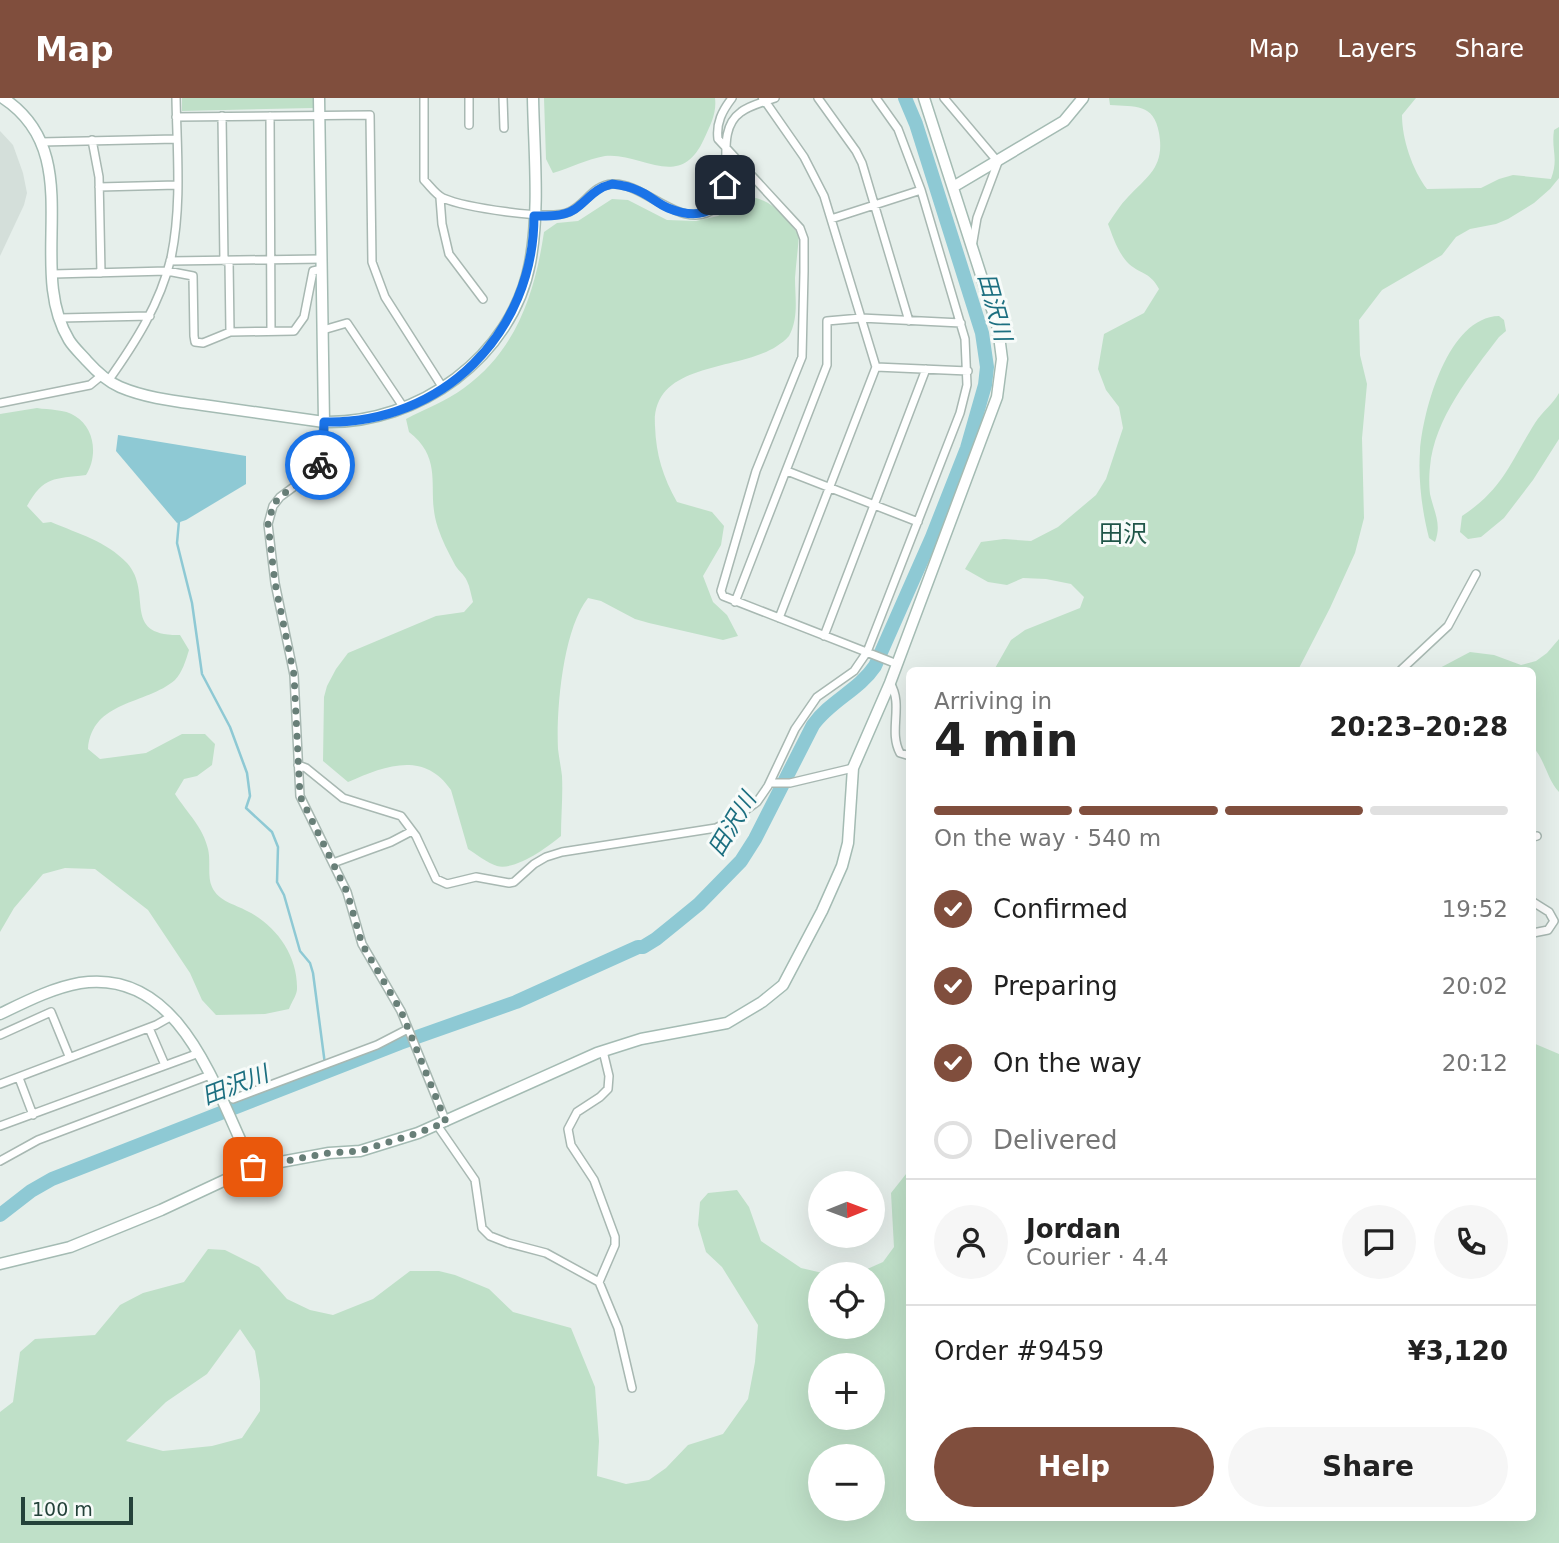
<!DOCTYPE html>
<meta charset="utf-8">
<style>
body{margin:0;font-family:"DejaVu Sans","Noto Sans JP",sans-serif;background:#f6f6f6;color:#222;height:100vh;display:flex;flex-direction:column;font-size:26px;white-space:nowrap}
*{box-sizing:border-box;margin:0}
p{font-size:23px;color:#767676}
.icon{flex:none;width:38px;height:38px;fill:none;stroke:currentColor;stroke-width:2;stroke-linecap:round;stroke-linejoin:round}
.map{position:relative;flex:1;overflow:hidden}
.details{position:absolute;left:906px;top:569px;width:630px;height:854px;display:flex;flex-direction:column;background:#fff;border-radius:10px;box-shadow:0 7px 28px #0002}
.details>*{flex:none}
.needle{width:46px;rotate:89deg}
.controls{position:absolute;left:808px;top:1073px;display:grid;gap:14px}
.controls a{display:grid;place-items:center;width:77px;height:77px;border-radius:50%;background:#fff;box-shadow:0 7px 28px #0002;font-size:35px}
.scale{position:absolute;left:21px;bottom:18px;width:112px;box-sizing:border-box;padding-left:7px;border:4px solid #24423a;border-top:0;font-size:19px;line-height:24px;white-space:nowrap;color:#24423a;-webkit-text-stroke:5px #f7fbf9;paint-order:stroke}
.pin{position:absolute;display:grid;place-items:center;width:60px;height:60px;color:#fff;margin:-30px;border-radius:14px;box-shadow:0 4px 10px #0006}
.courier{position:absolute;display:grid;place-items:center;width:70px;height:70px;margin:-35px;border:5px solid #1a73e8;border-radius:50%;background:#fff;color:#222;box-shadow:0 2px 9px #0007}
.summary em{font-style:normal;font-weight:700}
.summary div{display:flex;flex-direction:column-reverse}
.summary{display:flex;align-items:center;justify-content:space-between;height:119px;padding:0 28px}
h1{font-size:46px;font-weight:700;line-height:52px}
.bar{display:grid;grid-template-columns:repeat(4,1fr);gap:10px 7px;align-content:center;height:84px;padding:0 28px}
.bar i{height:9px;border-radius:5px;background:#e0e0e0}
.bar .active{background:#804e3d}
.bar p{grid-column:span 4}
.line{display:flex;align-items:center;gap:18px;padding:0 28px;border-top:2px solid #e0e0e0}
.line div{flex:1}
.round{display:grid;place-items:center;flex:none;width:74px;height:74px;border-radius:37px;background:#f6f6f6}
ol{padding:0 28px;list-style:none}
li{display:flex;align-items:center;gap:21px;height:77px}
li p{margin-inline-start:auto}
li .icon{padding:7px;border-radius:50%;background:#804e3d;color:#fff;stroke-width:4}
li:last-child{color:#767676}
li i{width:38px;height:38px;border:4px solid #e0e0e0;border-radius:50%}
.cta{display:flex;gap:14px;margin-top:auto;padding:14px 28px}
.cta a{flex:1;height:80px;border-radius:42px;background:#804e3d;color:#fff;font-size:28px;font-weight:700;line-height:80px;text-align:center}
.cta a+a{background:#f6f6f6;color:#222}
header{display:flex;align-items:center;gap:42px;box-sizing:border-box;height:98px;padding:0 35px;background:#804e3d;color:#fff}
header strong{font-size:33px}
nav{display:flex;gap:38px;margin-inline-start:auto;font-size:24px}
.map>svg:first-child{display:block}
.built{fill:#d4dfda}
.green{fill:#bfe0c8;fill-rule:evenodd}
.water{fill:#8ec9d4}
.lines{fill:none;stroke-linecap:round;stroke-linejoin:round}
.stream{stroke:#8ec9d4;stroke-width:2.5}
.river{stroke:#8ec9d4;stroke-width:14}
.street-casing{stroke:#a8b8b2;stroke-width:10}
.secondary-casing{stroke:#a4bbb3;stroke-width:13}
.street{stroke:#fff;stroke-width:7}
.secondary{stroke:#fff;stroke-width:10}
.done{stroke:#687f78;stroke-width:7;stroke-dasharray:0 12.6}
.route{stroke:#1a73e8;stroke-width:9}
.labels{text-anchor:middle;stroke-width:6;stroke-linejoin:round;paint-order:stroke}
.water-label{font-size:23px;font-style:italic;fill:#1c6f80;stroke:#f7fbf9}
.quarter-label{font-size:24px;fill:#1f5548;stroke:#f7fbf9}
</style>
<header>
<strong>Map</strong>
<nav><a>Map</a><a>Layers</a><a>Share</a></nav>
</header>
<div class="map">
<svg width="1559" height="1445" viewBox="0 0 1559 1445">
<rect width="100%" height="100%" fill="#e6efeb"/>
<path class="built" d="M0,33l13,14 10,28 4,20 -3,12 -24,51z"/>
<path class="green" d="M182,0h131v10l-131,3z
M544,0h171c2,15 -5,28 -11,41 -24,53 -62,13 -99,17 -18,3 -35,12 -52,17l-7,-14z
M1109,0h307l-14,17c0,24 10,54 25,74l54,-1 18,-9 14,-4 38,4c8,-21 0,-29 3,-49l5,-3v51l-9,11 -16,14 -26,16 -12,5 -26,5 -14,8 -14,18 -60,35 -23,30 1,35 7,29 -5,54 2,80 -9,35 -25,55 -32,62h-304l17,-30 14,-10 55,-22 4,-11 -13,-13 -25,-5 -23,-1 -16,7 -19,-3 -23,-13 16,-27 23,-3 27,2 27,-14 38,-32 10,-16 17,-51 -4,-21 -13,-17 -8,-21 6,-35 40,-21 15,-24c-9,-17 -17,-14 -30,-25 -11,-11 -16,-27 -21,-40 6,-9 12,-19 20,-27 20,-21 37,-30 31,-64 -5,-30 -24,-26 -49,-28z
M749,99c24,2 36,21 50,38 -1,14 -3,29 -4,43 0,20 4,39 -6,58 -3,4 -8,7 -12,10 -39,26 -126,15 -122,80 1,29 8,51 22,76l35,10 12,14 -3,19 -18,31 10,26 14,13 11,21 -15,4 -74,-17 -14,-4 -34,-18 -13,-3c-25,31 -32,112 -30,151 1,9 3,18 4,27 1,20 -1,40 -1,60 -13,11 -46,35 -64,30 -10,-3 -21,-12 -29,-17l-17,-59c-27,-40 -67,-24 -103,-8l-25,-21 1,-64 3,-11 9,-17 12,-16 88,-37 28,-4 9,-10c-2,-7 -3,-15 -6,-21 -3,-7 -10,-11 -13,-18 -6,-11 -12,-23 -16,-35 -13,-37 8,-67 -29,-96l-3,-13c19,-10 40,-18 58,-31 52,-37 71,-95 80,-156l13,-9 21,-2 34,-22 16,1 39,20 29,1 22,-5 22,-17z
M1499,218l5,4 2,11 -7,6c-28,37 -65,82 -69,130 -1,8 -1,19 0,27 4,18 12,30 5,48l-6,-4c-7,-27 -11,-59 -9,-87 3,-41 28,-134 79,-135z
M1559,295v46l-26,41 -29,38 -23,19 -13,2 -8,-7 2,-16c41,-27 48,-53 73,-93 7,-11 18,-19 24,-30z
M37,310c12,2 28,1 38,8 20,12 23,40 11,59 -32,4 -42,1 -59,31l16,17 8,-1c28,12 55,19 76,41 27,30 -7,73 53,72l9,15c-3,10 -7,23 -14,30 -29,25 -83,20 -87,69l12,10 46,-6 36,-19h23l10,10 -3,21 -15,11 -13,3 -9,15c13,20 28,33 33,55 3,12 -1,28 4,38 7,15 23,17 35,24 29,14 51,45 50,78 0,6 -6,14 -8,20l-24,5 -49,1 -14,-15 -12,-27 -42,-63 -53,-41 -30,-1 -22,6 -29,34 -14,24v-518z
M1559,541v153c-12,-13 -14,-32 -26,-45v-77h-97l34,-18 24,3 27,10 15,-4 11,-8z
M1533,945l26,11v489h-1559v-131l13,-10 7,-50 15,-13 60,-4 25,-30 23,-12 41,-11 24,-33 17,1 34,17 28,32 23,11 23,5 40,-16 37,-28h29l16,4 34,14 24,23 58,16 24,59 4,54 -2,35 29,8 23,-4 17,-12 22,-23 35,-11 25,-35 7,-37 3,-37 -36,-58 -16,-15 -8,-27 2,-23 8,-9 29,-3 12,17 12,34 40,27 26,6h-6v52h52v-52h-17l27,-12 11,-15 -3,-54 19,-24v348h623zM240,1231l15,22 5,30v30l-18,27 -30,8 -49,5 -37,-10 40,-39 41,-28zM821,1267h52v53h-52zM821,1358h52v52h-52z"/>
<path class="water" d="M118,337l128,21v28l-60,36 -9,3 -61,-72z"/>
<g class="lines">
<path class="stream" d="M179,423l-2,22 15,60 10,71 28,53 17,46 3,23 -4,12 26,24 6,15 -1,35 7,13 16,56 10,12 3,10 13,99"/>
<path class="river" d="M0,1117l31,-24 21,-12 348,-136 116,-41 122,-55h5l13,-8 21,-17 22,-18 42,-43 14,-22 58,-114c17,-24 46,-35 62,-59l57,-129 35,-89 18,-63 2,-18 -5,-34 -66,-209 -11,-26"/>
<g class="street-casing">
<path id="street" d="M424,0v82c6,6 12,15 19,18 21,9 106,23 126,14 16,-7 24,-27 43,-28 32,-3 72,51 104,23 23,-21 -5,-74 25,-95 9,-7 23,-10 34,-14
M503,0l1,30
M732,0c-10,13 -16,25 -14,41l82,89 4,11v33l-2,85 -46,114 -35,120 2,5 174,68
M818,0l38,53 6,12 47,158
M944,0l54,64 -21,56 -5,29
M765,3l39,56 20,39 52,171 -97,251
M222,18l2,145
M270,18l1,215
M176,19l194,-2 2,147 13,35 58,91
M469,27v-27
M92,42l7,37 2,96
M41,44l135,-3
M99,89l78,-2
M440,100l2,26 7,30 34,45
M831,121l90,-29
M170,163l152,-2
M229,163l1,71
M53,176l114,-3 26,5 1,60 1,6 8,1 27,-11 64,-1 10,-14 9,-46 9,-2
M60,220l90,-2
M323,232l24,-7 57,85
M876,269l92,4
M108,283c27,-38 52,-77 63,-123 11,-52 6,-107 5,-160
M0,305l90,-18 11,-9
M324,324l-1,27 -5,20 -38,28 -7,9 -5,18 7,59 19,92 6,121 47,96 15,52 39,67 45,111
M787,373l131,51
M735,504l92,-237v-44l34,-3 100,5
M824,538l102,-267
M1401,572l47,-44 28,-52
M890,585c14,22 -2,48 10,70l10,3
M298,667l8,3 37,30 58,18 15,20 20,43 11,5 29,-7 33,6 5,-1 20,-18 12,-7 16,-5 154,-24 19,-10 22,-16 11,-16 27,-57 22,-32 37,-26 13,-19 93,-239 7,-28 -2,-46 -44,-149 -23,-61 -22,-31
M770,685h20l63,-15
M1533,739l4,-1
M333,765l58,-21 21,-11
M1533,804l16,10 5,9 -6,9 -15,3
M149,930l16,37
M0,937l51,-23 18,44
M19,980l14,37
M0,986l156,-59 16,-9
M233,1001l144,-54 31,-16
M437,1027l38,55 7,48 8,8 18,7 38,10 53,29 19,46 14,60
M0,1028l199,-73
M0,1063l38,-21 172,-65
M599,1184l16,-37v-8l-21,-57 -23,-35 -3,-16 9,-17 23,-15 8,-8 1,-13 -6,-25"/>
</g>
<g class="secondary-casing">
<path id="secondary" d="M3,0c87,57 21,168 66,242 5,8 12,14 18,21 9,10 19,20 33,26 26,11 54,14 83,18 40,6 81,11 121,17l-5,-324
M764,0l1,3
M953,89l111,-66 19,-23
M324,324c95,2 188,-65 206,-159 10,-53 4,-111 3,-165
M0,916c25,-12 52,-26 80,-31 104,-16 137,114 173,184
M0,1166l70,-17 91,-37 92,-43 76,-14 31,-2 58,-18 179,-80 44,-14 86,-16 35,-21 21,-17 39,-74 20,-45 6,-23 5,-75 37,-85 107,-286 5,-38 -4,-31 -74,-230"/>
</g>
<use href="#street" class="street"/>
<use href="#secondary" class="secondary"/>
</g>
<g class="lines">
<path class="done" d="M253,1069l76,-14 31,-2 58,-18 28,-11 -45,-111 -39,-67 -15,-52 -47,-96 -6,-121 -19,-92 -7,-59 5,-18 6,-9 34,-23 7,-9"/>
<path class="route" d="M320,367l3,-16 1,-27c118,3 210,-89 210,-206 16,0 33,1 45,-10 12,-10 17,-18 33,-22 9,1 19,3 27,7 10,4 19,13 29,17 27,11 50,8 57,-23"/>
</g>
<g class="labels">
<g class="water-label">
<text transform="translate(995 209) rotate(75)" y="8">田沢川</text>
<text transform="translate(732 726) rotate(-59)" y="8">田沢川</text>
<text transform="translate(235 987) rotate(-21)" y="8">田沢川</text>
</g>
<g class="quarter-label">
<text x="1123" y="444">田沢</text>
</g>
</g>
</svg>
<div class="controls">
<a><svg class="needle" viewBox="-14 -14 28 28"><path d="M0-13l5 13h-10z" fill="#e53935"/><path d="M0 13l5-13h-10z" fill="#767676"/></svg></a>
<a><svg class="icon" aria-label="locate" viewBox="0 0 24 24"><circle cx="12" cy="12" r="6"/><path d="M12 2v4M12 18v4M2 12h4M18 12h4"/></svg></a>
<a>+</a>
<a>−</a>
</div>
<div class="scale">100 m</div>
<div class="pin" style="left:253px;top:1069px;background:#ea580c"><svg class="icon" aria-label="bag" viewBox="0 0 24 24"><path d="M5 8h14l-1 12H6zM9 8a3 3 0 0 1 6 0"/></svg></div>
<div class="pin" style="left:725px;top:87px;background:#1f2937"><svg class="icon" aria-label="home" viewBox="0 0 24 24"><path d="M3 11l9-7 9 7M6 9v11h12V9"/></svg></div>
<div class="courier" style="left:320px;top:367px"><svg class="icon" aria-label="bike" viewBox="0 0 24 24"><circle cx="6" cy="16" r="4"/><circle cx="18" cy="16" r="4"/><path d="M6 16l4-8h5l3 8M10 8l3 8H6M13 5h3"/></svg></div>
<section class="details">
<div class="summary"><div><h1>4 min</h1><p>Arriving in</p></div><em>20:23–20:28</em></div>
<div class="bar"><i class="active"></i><i class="active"></i><i class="active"></i><i></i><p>On the way · 540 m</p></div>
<ol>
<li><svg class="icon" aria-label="check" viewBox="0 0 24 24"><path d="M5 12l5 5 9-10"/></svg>Confirmed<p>19:52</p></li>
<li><svg class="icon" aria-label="check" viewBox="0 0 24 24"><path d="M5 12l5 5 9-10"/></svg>Preparing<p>20:02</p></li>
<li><svg class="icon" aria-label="check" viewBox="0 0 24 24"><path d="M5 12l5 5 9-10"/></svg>On the way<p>20:12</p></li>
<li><i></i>Delivered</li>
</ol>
<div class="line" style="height:126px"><a class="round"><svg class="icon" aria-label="person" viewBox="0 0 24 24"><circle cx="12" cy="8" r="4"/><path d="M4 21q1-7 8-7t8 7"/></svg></a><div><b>Jordan</b><p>Courier · 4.4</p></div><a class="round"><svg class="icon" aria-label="chat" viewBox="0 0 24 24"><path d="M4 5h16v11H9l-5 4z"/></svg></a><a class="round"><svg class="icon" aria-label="phone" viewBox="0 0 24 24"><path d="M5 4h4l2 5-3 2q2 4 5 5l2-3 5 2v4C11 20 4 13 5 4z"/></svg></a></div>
<div class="line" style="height:91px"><div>Order #9459</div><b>¥3,120</b></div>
<div class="cta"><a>Help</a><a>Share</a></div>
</section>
</div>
